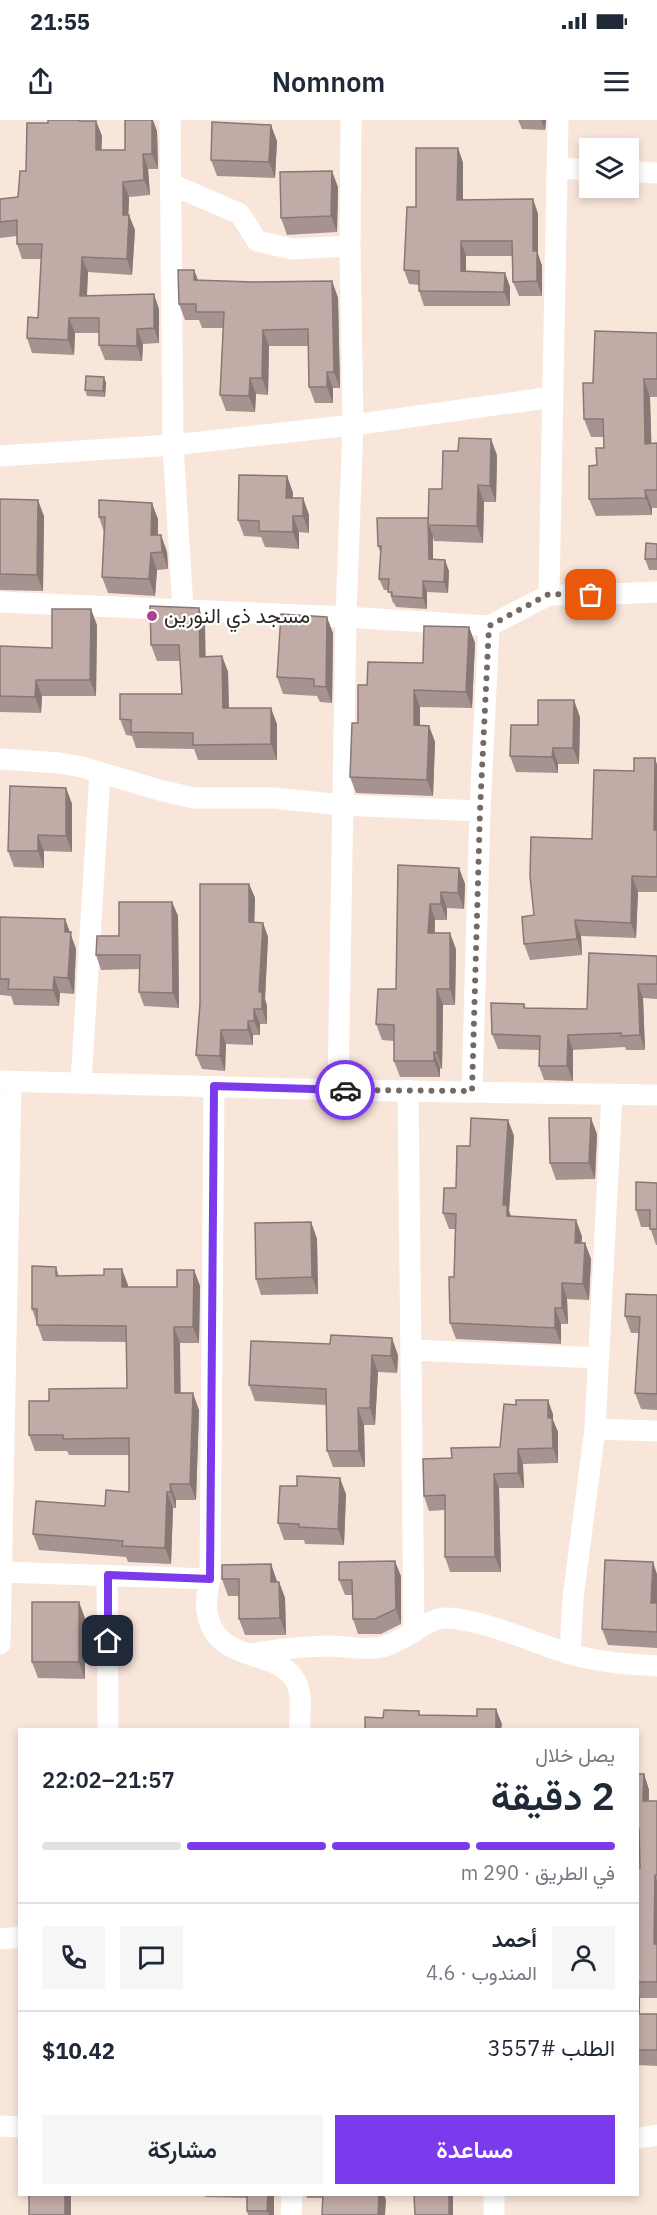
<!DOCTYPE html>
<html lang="ar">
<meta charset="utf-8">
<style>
body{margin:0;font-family:"IBM Plex Sans",Vazirmatn,sans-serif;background:#f6f6f7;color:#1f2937;direction:rtl;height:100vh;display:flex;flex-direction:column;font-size:22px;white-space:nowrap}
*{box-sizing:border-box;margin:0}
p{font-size:20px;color:#747a83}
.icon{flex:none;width:33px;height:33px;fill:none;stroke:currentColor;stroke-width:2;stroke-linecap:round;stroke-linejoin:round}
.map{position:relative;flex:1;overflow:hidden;direction:ltr}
.sheet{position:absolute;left:18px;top:1608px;width:621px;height:468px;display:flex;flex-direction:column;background:#fff;border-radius:0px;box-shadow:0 3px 9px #0003;direction:rtl}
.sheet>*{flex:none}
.fabs{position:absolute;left:579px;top:18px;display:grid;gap:12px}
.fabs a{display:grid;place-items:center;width:60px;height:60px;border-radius:0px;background:#fff;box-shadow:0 3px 9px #0003;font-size:30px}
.pin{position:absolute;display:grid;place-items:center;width:51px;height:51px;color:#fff;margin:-26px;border-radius:12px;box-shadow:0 3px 9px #0006}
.courier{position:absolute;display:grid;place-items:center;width:60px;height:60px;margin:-30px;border:4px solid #7c3aed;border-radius:50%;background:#fff;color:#222;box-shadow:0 2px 8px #0007}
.head em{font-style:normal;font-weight:600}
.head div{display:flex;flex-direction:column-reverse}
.head{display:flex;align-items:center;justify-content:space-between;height:102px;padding:0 24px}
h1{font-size:39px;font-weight:600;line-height:45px}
.bar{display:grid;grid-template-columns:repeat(4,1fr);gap:9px 6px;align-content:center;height:72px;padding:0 24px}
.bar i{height:8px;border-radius:4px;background:#e0e1e3}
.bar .active{background:#7c3aed}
.bar p{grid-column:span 4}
.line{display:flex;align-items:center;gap:15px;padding:0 24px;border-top:2px solid #e0e1e3}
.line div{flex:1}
.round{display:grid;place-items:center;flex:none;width:63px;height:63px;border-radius:0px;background:#f6f6f7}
.button{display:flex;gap:12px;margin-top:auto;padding:12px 24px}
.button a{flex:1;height:69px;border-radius:0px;background:#7c3aed;color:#fff;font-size:24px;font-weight:600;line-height:69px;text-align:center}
.button a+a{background:#f6f6f7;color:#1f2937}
.status{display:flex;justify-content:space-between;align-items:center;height:42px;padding:0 30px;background:#fff;direction:ltr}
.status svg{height:16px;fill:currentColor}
header{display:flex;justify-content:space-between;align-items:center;height:78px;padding:0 24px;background:#fff;font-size:27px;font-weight:600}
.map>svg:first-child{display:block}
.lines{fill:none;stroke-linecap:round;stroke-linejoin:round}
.minor{stroke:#fff;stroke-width:21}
.wall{fill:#a69390}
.shaded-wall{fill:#877875}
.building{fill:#c1aba7;stroke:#877875;stroke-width:1.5}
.done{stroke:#756a63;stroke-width:6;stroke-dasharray:0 10.8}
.route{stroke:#7c3aed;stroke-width:8}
.poi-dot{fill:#b23d94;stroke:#fff;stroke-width:2}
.labels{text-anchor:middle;stroke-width:4.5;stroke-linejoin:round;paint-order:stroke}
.poi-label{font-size:21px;fill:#2e2823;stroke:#fff;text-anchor:start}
</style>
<div class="status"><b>21:55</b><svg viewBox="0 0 49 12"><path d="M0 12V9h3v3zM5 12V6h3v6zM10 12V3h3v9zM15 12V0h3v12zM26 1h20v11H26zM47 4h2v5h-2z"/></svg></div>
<header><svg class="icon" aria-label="menu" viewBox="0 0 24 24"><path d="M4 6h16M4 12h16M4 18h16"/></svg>Nomnom<svg class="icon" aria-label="share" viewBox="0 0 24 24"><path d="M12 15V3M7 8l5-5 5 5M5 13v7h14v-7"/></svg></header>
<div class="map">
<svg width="657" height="2095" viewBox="0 0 657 2095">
<rect width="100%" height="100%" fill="#f9e6db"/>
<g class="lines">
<path class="minor" d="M170,0l3,325 10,165
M558,48l32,2
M628,51l29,2
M171,64l69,30 17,27 35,8 58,-3
M0,336l173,-11 180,-20 200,-28
M549,475l9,-475
M0,482l346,15 143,9 60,-31h42l66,-3
M0,639l60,4 22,4 77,23 35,8h80l68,7 138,6
M0,961l338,9 319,5
M81,963l19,-310
M214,966l-4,493c-4,18 -6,32 2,49 18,35 72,23 85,56 6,13 2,32 3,46
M338,970l8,-473 7,-192 -3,-179 1,-126
M408,970l6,542
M472,971l8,-280 9,-185
M411,1230l188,8
M595,1309l62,2
M1,1452l209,7
M107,1455l1,155
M0,1524l11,-562
M250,1534c26,-4 51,-8 77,-8 18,0 37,5 55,1 23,-5 44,-30 66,-29 39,3 81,23 119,35 29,9 60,11 90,13
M570,1534l3,-56 22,-169 17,-335
M0,1819l20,-2
M0,2006l20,1
M638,2018l19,-3
M494,2074v21
M291,2095l1,-21"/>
</g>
<path class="wall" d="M518,0h28l-1,10 -23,-1z
M85,1h11l6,15 -1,14h24l32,-19 1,38h-10l2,26 -21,2 -1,18 7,15 -3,45 -44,-3 -1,24 72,13v34l-16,1 -1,17 -37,-1 -6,-15v-12h-24l-1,22 -42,-2 -5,-15 11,-20 3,-59h-19l-5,-15v-8l-17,2v-39l18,-2 8,-26 22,-48z
M277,21l-2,37 -58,-2 -6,-16z
M458,28l5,15v37l70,-1 5,15v40l4,12v30h-23l-6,-14 -1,-26h-46v15l39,2 5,14v19h-86l-5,-15v-6l-10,-1 -5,-14 12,-63z
M338,67l-1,45 -50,3 -6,-17z
M194,150l4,10 55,2 79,-1 6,17 2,90h-7v15h-18l-6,-16 -1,-41h-39l-1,49 -12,-1 -1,18 -29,-1 -6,-16 3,-67h-21l-3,-8h-14l-6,-16z
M657,213v64h-7l1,47 6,-1v65h-5v7l-56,1 -7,-17 8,-34 7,-17v-11h-13l-7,-18 9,-36z
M104,257l2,6 -1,14 -18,-1 -2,-6z
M497,335l-1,47h-12l-1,41 -49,-2 -1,-5v23l16,12 -1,22 -21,-1v17l-31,-2 -2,-4h-1l-4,-13h-5l-5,-11 2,-25 -3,-8 50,-28 14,-29z
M287,356l6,17 -1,5h11l6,17v18l-10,-1v17l-34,-2 -4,-10 -17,-1 -6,-16z
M0,379l44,17 -1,75 -43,-1z
M99,397l59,2v16h3l6,17 1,17 -11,1 -2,26 -47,-3 -6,-16 2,-45z
M657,424v26h-8l-4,-11z
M205,504v32h17l6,16 1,36 48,16v36h-79l-4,-11 -58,-1 -4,-12 -6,-1 -6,-16 62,-25 -2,-33h-23l-6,-16z
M97,505l-1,71h-54l-1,17 -41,-1v-66l52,2z
M469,507l6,16 -3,65 -52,-1v19h9l6,16 -2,54 -77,-3 -6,-16 8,-54 9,-38 56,-22z
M333,513l-1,70 -12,-1 -3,-6 -34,-2 -6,-17z
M580,597l-1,47h-21v9l-42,-1 -6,-16 28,-31z
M655,638l2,7v127h-19l-2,46 -55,-2 1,19 -52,5 -6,-16 10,-29 58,-76 42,-68z
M66,668l6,16v48l-28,-1v17l-30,-1 -6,-16z
M398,745l61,3 6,16 -1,25 -17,-1v12h-12v13l21,16 -1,56h-12l-1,64 -2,-1v9h-40l-6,-16v-20l-12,-1 -6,-16 20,-35z
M249,764l6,14 -1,24 9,1 5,14 -3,62 2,7v18h-7v11h-7v10l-27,-1 -1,27 -23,-2 -6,-14z
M172,782l6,14 1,92 -35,-2 -5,-14 1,-23 -39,1 -5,-15 23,-19z
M0,797l65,2 11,30 -2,45 -14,-1 -1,13 -45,-1 -3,-9 -11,-1z
M657,836v43l-14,-1 2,52h-19l-1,-3 -52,3v31l-29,-1 -5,-14v-16l-41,-1 -6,-15 32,-30 2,4 61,1z
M508,1000l6,16 -5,75 2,6 71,19 -1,7h4l6,16 -2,41 -22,-1 1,25h-7v20l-105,-5 -6,-16 4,-46 1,-48h-6l-6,-16 13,-25 14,-42z
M597,1014l-2,45 -39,1 -6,-17z
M657,1063v62h-1l-6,-18h-9l-5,-17z
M311,1102l6,17 1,55 -57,1 -5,-16z
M56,1147l3,9 69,9v2h49l17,-17 6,16 -1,57h-19v50l19,17 -3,90h-20v8h-3l-2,56 -43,-2 -2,-5 -87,-7 -6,-16 72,-28 24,-14v-37h-60l-2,-4h-32l-6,-16 20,-34 78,-13 -1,-46 -83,-1 -11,-32z
M657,1175v115l-16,-1 -6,-16 4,-60h-8l-6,-17z
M251,1221l147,14 -1,18 -19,-1 -3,53h-11l1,42h-32l-6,-16 -1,-46 -71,-4 -6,-16z
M553,1294v6l5,12v31l-35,1 1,24h-25l2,84h-51l-5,-15v-47l-16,1 -5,-15 28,-38 48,-11z
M297,1366l49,8 -2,51 -39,-1 -1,-4h-20l-6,-17z
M271,1444l6,18h2l6,16 1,37h-41l-6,-16v-23h-11l-6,-17z
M657,1454v74l-49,-3 -6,-16z
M401,1456v48l-20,10h-23l-5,-15v-24h-8l-6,-15z
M85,1498v61l-47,-1 -6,-16z
M638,1654h6l5,16v11h8v197h-17v16h17v52l-19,-1v-197h2v-23h-2z
M204,2074h70v21h-26l-1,-4v-13l-42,-1z
M306,2074h78l2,7 -63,-3h-16z"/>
<path class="shaded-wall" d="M152,0h1l4,11 1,38 -6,-15z
M541,0h5l-1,10z
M96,1l6,15 -1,29 -5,-15z
M271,5l6,16 -2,37 -6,-16z
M458,28l5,15v51l-6,-14z
M143,34l5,15 2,26 -6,-15z
M332,51l6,16 -1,45 -6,-16z
M123,62l6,15 -1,32 1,-14 6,15 -3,45 -5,-16 -4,-44z
M533,79l5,15v40l4,12v30l-5,-15 -4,-30z
M461,121l5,15v30l-5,-15z
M82,137l6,15 -2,39 -6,-15z
M194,150l6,16 -6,-6z
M505,153l5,14v19l-6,-14z
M332,161l6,17 2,90 -6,-16z
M154,174l5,15v34l-5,-15z
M69,198l6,15 -1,22 -6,-15z
M137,209l6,15 -1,17 -5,-15z
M263,210l6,16 -1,49 -6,-17z
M327,252l6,16v15l-6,-16z
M104,257l2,6 -1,14 -2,-6z
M250,258l6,16 -1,18 -6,-16z
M644,259l6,18 2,64 -7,-17z
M491,319l6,16 -1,47 -6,-16z
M287,356l6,17 -1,21 -6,-16z
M478,365l6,17 -1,41 -6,-17z
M645,370l7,18v7l-6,-17z
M303,378l6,17v18l-6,-17z
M38,380l6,16 -1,75 -6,-16z
M152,383l6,16 -1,32 -6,-16z
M293,396l6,16v17l-6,-17z
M429,405l4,11v34l-4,-11z
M161,415l6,17 1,17 -6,-17z
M151,433l6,17 -2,26 -6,-17z
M445,440l4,11 -1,22 -4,-11z
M423,461l4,11v17l-4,-11z
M199,488l6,16 1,49 -6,-16z
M91,489l6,16 -1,71 -6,-16z
M327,497l6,16 -1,70 -6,-16z
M469,507l6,16 -3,65 -6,-16z
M222,536l6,16 1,52 -6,-16z
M36,560l6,16 -1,17 -6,-16z
M414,570l6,17v35l-6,-17z
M574,580l6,17 -1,47 -6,-16z
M271,588l6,16v36l-6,-16z
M429,606l6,16 -2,54 -6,-16z
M553,628l5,16v9l-6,-16z
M655,638l2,7v74l-3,-9z
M66,668l6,16v48l-6,-16z
M38,715l6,16v17l-6,-17z
M459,748l6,16 -1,25 -6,-16z
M632,756l6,16 -2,46 -5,-15z
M249,764l6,14 -1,38 -5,-14z
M441,772l6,16v12l-6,-16z
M172,782l6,14 1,92 -6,-15z
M430,784l5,16 -1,29 -6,-16z
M65,799l11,30 -2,45 -6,-16 -3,-46z
M575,800l6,16 1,19 -5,-16z
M263,803l5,14 -3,62 2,7v18l-5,-15 -3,-17z
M450,813l6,16 -1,56 -5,-16z
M54,857l6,16 -1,13 -6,-16z
M638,864l5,14 2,52 -5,-15z
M437,869l6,16 -1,64 -5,-16z
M254,889l6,15v11l-6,-14z
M248,901l5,14v10l-5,-15z
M221,910l5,14 -1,27 -5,-15z
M568,915l5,15v31l-6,-15z
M434,932l6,16v9l-6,-16z
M591,998l6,16 -2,45 -6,-16z
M508,1000l6,16 -5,75 4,10 -1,11 -9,-27z
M576,1100l6,16 -1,23 -6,-16z
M311,1102l6,17 1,55 -6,-17z
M585,1123l6,16 -2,41 -6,-16z
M122,1149l6,16v18l-6,-16z
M194,1150l6,16 -1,57 -6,-16z
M562,1163l5,16 1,25 -6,-16z
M555,1188l6,16v20l-6,-16z
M174,1207l6,16 1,67 -6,-17z
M392,1218l6,17 -1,18 -6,-17z
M372,1235l6,17 -3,53 -5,-17z
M193,1273l6,17 -3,90 -6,-16z
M548,1280l5,14v6l5,12v31l-5,-15 -5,-30z
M358,1288l6,17 1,42 -6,-16z
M518,1329l5,15 1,24 -6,-15z
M494,1354l5,14 2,84 -6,-15z
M340,1358l6,16 -2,51 -6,-16z
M170,1364l6,16v8l-5,-16z
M167,1372l6,16 -2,56 -6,-16z
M395,1441l6,15v48l-5,-15z
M653,1442l4,12v45l-6,-16z
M271,1444l6,17v18l-6,-17z
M279,1462l6,16 1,37 -6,-17z
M79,1482l6,16v61l-6,-17z
M496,1589l6,15 -1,6h-5z
M644,1654l5,16 -1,27 -5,-16z
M655,1755l2,6v70l-3,-7z
M638,1871l2,7 -1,31 -1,-5z
M65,2074h6v21h-6z
M268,2074h6v21h-5l-2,-4z
M379,2074h5l2,7 -1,14h-7z
M449,2074h4v21h-4z"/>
<path class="building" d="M48,0h31v1h17v29h29v-30h27v34h-9l1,26 -21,2v33h6l-2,44 -45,-2 -2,39 74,-2v34l-17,1v17l-38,-1v-27h-30l-1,22 -41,-2 1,-21 10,1 4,-74h-25v-24l-17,2v-23l18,-2 2,-26h6l1,-48h21z
M212,2l59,3 -2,37 -58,-2z
M416,28h42l-1,52 76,-1v52h4v30l-24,1 -1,-41h-51v30l44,2 -1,19 -85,-1v-20l-15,-1 3,-63h9z
M332,51l-1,45 -50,2 -1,-46z
M178,150h16v10l59,2 79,-1 2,91h-7v15h-18l-1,-58 -45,1 -1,48h-12l-1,18 -29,-1 4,-83h-28v-8h-17z
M595,211l62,2v46h-13l1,65 12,-1v47h-12l1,8 -57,1v-33l8,-1 -1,-17h8l-1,-29h-19l-1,-36h10z
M86,256l18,1 -1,14 -18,-1z
M459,318l32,1 -1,47 -12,-1 -1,41 -49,-1 1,-36h13l1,-38h15z
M239,355l48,1 -1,22h17v18h-10v16l-34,-1v-10l-21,-1z
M0,379l38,1 -1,75 -37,-1z
M99,380l53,3 -1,32h10l1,17 -11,1 -2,26 -47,-2 3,-60h-6z
M377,398h51l1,41 16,1 -1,22 -21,-1v17l-31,-2v-4h-4l1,-13h-10l2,-33h-3z
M646,423l11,1v15h-12z
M150,486l49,2 1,49 22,-1 1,52h48v36l-78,1v-12l-62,-1v-12l-11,-1v-25h62l-3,-49h-28z
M52,489h39l-1,71h-54l-1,17 -35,-1v-50l52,2z
M281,494l46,3 -1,70 -12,-1v-7l-37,-2z
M424,506l45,1 -3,65 -52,-2v35l15,1 -2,54 -77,-3 2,-54h6v-38h9l1,-23 55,1z
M538,580h36l-1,48h-20l-1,9 -42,-1 1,-31h27z
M634,638h21l-1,72h3v47l-25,-1 -1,47 -56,-3 2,19 -53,5 -2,-27 12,-2 -4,-39 1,-39 61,2 2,-69 40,1z
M10,666l56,2v48l-28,-1v16h-30z
M398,745l61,3 -1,25 -17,-1v12h-11l-2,29h22v56h-13v64l-3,-1v9h-40v-36l-18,-1 2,-35h18z
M200,764h49v38l14,1 -4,69h3v17h-8v12h-6v9h-27l-1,26 -24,-1 4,-51z
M119,782h53l1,91 -34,-1 1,-37h-44l1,-19h22z
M0,797l65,2v13h6l-3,46 -14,-1 -1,13 -45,-1 1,-10h-9z
M589,833l68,3v28h-19l2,51 -19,1v-3l-53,2 -1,31h-28l1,-30 -48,-2 -1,-31 33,1v4l63,1z
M471,998l37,2 -5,85h4v11l69,4 -1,23h10l-2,41 -21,-1v25h-7v20l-105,-5 -1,-46h5l2,-63 -13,-1 1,-25h12l1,-42h13z
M549,998h42l-2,45h-39z
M636,1062l21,1v46h-7v-19h-14z
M311,1102l1,55 -56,2 -1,-56z
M32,1146l24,1v9l48,-1v-6h18v18h55v-17h17l-1,57h-19l1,66h18l-3,91h-20l1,8h-4l-2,56 -43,-2 1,-5 -90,-7 3,-33 69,5 1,-16 23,2v-54l-66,1v-4h-34v-34h20v-12l78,-1 -1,-62 -89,-1v-16h-5z
M626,1174l31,1v99l-22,-1 5,-76 -15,-1z
M331,1215l61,3 -1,18 -19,-1 -2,53h-12l1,43h-32l-1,-62 -77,-4 2,-44 79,3z
M516,1280h32v18h4l1,30 -35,1v24l-24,1 1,83h-50v-62l-21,1 -1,-37 29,-1 -1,-10 49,-1 4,-43 12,1z
M297,1356l43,2 -2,51 -39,-2v-3l-21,-1 2,-37h17z
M605,1440l48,2 -2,41h6v29l-55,-3z
M395,1441l1,48 -21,10h-22l-1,-39h-13v-18z
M271,1444v18h8l1,36 -41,1v-40h-17v-14z
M32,1482h47v60h-47z
M477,1589h19v21h-131v-13l18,1 1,-8 35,1v4l58,1z
M638,1654h6l-1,27h14v74h-2l-1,69h3v38h-19v-114h2l-1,-39h-1z
M638,1894h19v36h-19z
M29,2074h36v21h-36z
M247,2074h21l-1,17h-20z
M323,2074h56l-1,21h-56z
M414,2074h35v21h-34z"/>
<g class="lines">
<path class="done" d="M345,970l127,1 8,-280 9,-185 60,-32 42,1"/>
<path class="route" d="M108,1521v-66l102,4 4,-493 131,4"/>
</g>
<circle class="poi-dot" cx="152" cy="496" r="6"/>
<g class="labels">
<g class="poi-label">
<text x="164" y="503">مسجد ذي النورين</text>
</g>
</g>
</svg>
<div class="fabs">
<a><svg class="icon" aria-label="layers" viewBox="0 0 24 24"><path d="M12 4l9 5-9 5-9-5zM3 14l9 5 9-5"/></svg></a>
</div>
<div class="pin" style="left:591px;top:475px;background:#ea580c"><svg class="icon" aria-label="bag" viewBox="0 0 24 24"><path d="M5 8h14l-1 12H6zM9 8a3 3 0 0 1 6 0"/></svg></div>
<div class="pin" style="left:108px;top:1521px;background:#1f2937"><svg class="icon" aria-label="home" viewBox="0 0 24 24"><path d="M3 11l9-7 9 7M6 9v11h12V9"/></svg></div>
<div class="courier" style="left:345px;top:970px"><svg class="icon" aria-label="car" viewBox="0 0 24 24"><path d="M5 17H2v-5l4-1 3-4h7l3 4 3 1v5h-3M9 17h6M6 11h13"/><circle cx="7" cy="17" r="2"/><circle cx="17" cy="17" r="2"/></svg></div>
<section class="sheet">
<div class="head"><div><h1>2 دقيقة</h1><p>يصل خلال</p></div><em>21:57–22:02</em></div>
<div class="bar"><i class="active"></i><i class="active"></i><i class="active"></i><i></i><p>في الطريق · 290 m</p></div>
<div class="line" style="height:108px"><a class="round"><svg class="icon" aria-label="person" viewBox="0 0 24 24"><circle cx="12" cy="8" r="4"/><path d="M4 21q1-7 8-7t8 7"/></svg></a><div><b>أحمد</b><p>المندوب · 4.6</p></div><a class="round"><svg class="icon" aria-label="chat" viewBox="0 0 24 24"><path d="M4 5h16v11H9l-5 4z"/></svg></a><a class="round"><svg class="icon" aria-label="phone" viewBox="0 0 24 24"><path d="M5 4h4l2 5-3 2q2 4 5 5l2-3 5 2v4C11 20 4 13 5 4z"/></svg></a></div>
<div class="line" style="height:78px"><div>الطلب #3557</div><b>$10.42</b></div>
<div class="button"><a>مساعدة</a><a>مشاركة</a></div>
</section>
</div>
